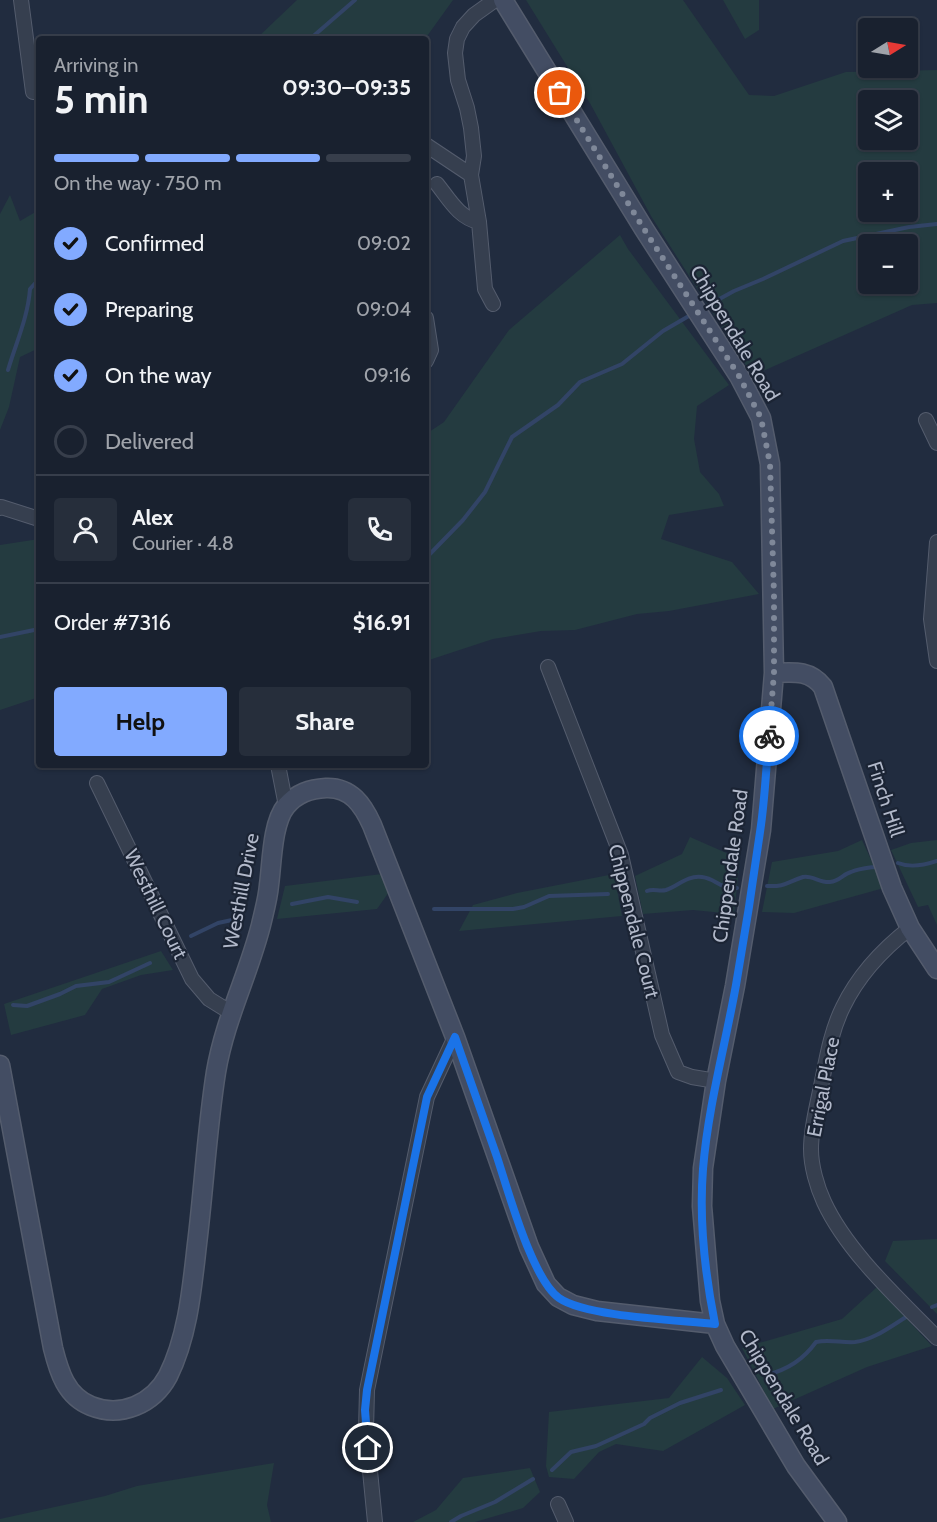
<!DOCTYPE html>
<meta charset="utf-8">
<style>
body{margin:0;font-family:Cabin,sans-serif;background:#262e3b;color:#f1f3f6;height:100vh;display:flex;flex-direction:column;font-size:22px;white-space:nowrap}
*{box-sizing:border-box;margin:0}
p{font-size:20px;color:#9fa3aa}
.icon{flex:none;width:33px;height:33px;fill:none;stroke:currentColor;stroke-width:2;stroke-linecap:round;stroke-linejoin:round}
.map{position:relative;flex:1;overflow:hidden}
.sheet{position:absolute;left:36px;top:36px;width:393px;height:732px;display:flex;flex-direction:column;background:#19212f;border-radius:6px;box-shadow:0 2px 4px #0004,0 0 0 2px #373e4b}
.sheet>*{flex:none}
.needle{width:39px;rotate:79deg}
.buttons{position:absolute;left:858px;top:18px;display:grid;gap:12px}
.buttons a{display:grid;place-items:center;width:60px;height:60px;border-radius:6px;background:#19212f;box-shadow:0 2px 4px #0004,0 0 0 2px #373e4b;font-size:30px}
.pin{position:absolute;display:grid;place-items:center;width:51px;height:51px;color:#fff;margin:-26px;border:3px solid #fff;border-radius:50%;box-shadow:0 2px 6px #0007}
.courier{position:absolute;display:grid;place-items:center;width:60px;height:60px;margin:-30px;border:4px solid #1a73e8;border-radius:50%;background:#fff;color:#222;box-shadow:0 2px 8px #0007}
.summary em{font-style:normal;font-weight:800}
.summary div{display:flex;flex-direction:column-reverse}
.summary{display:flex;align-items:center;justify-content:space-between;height:102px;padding:0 18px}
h1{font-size:39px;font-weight:800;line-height:45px}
.bar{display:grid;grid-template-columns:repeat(4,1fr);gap:9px 6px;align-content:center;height:72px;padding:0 18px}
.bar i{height:8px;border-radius:4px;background:#373e4b}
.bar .active{background:#82aaff}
.bar p{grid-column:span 4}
.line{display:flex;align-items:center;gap:15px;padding:0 18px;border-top:2px solid #373e4b}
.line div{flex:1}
.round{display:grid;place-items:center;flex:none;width:63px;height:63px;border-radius:6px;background:#262e3b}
ol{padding:0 18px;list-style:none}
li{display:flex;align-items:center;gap:18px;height:66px}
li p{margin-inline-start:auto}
li .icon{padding:6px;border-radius:50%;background:#82aaff;color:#111;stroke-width:4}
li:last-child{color:#9fa3aa}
li i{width:33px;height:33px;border:3px solid #373e4b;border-radius:50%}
.primary-button{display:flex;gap:12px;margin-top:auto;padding:12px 18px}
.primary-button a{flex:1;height:69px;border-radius:6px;background:#82aaff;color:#111;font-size:24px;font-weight:800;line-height:69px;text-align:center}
.primary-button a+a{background:#262e3b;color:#f1f3f6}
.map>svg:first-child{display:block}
.green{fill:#243b40;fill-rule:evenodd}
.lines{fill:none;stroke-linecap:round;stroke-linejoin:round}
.stream{stroke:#324466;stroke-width:4}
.street-casing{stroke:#545c6d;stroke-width:16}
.secondary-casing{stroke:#545c6d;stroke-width:21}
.street{stroke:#363f4f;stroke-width:14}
.secondary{stroke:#434d63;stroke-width:18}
.done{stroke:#7f8899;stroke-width:6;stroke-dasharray:0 10.8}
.route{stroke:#1a73e8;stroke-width:8}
.labels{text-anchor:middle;stroke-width:4.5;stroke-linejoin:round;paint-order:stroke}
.street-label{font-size:20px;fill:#b2b9ca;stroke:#1b2434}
</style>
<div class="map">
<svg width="937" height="1522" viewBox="0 0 937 1522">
<rect width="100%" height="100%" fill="#212c3f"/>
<path class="green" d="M297,0h156l-28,39h-169z
M526,0h157l66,95 25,1 72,-24 91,-2v233l-25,2 -149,66 -5,-5 -9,4 -98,-154 -60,-111zM868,100h40v40h-40zM868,172h40v40h-40zM868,244h40v40h-40z
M723,0h36v30l-14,9z
M10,195l10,26 19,-11v138l-19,9 -11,50 -9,23v-216z
M620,235l8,14 101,136 -32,21 -3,33 6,33 19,22 5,12 -55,9 -8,24 71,23 27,32 -90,17 -32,3 -62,16 -34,1 -48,8 -67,22v-227l18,-12 65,-92z
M39,539v158l-39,13v-165z
M690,837l50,22 -6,55 -41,-4 -50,4 -8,-38 47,-22z
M862,840l22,48 -90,25 -32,-1 10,-50 66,-11z
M937,840v85l-9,-20 -10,2 -27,-57 20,-7z
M382,874l7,18 -12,17 -100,10 8,-33z
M614,874l8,42 -163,15 14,-26 44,-12z
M161,951l12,19 -32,5 -39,14 -17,26 -74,20 -7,-31z
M937,1239v75l-52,-53 8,-20z
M877,1287l55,59 -65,21 -94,42 -31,-61 100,-29z
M702,1357l25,21 18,27 -82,46 -47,-7 -17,8 -25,27 -25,-2 -3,-11 3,-54 120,-14z
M274,1463l-7,42 4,17h-271v-3l105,-23 32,-10z
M530,1468l10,24 -17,16 -48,14h-62l23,-12 27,-32z"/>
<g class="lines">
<path class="stream" d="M310,39l45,-39
M703,308l31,-17 29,-12 80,-38 66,-14 28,-3
M8,370c8,-27 20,-53 22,-81l9,-10
M426,558l37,-38 22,-28 27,-55 46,-32 22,-23 42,-18 41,-33 31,-18
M0,637l39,-8
M898,863c12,5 27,2 39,-2
M767,886c19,1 20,-4 36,-9 9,-2 17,6 27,5 10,-1 13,-8 21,-10 7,-3 16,-4 23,-5
M647,891c7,-3 12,1 19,-1 12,-4 21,-15 36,-13 15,2 15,11 35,11
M292,904l36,-7 29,5
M434,909h79l11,-2 25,-11 59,-2
M191,936l27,-13 14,-3
M13,1005l14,1 33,-12 16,-8 33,-4 41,-19
M932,1307l5,-2
M767,1375c21,-6 36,-15 49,-33 13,-3 26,1 39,0 18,-2 35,-15 51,-25
M552,1470l19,-18 25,-6 48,-22 6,-6 30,-15 41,-13
M451,1522l10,-6 34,-14 38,-23"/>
<g class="street-casing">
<path id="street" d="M21,0l12,92
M426,145l45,30
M437,184c12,15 22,34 42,38
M493,304l-8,-15 -6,-67 -8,-47 3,-19 -3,-28 -4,-20 -9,-28 -3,-27 2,-14 6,-12 11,-12 21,-15
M426,318l5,32 -5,11
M926,420l11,23
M0,508l1,-1 38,12
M937,542l-6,77 6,42
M548,667l73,188 41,180 16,37 14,5 24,4
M278,765l8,41
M97,783l95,196 17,20 21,13
M910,928c-27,21 -52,48 -67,79 -13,26 -17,56 -23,84 -4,19 -9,38 -9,58 0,17 6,38 13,53 23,50 75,97 113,136
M558,1504l8,18
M375,1522l-9,-92 1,-40 60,-293 28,-60"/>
</g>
<g class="secondary-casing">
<path id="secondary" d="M503,0l141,229 95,147 22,42 9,46 4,209 -13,157 -26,156 -19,95 -13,87 -1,38 8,95 5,23 10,22 71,120 41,56
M774,673c20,-1 36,-3 49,14l69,201 18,40 27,41
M0,1065l53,283c6,24 13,48 38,58 30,12 62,-2 77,-30 20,-40 24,-88 29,-132 7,-57 10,-115 19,-172 9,-53 32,-96 45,-147 3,-13 7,-27 8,-40 3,-22 3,-62 17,-79 11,-13 24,-17 40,-18 25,-1 37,17 46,37l83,212 74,210 17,37 12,13 15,8 24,6 118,13"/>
</g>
<use href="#street" class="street"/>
<use href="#secondary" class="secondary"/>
</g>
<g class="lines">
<path class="done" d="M560,93l84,136 95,147 22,42 9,46 4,131v78l-5,63"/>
<path class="route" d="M368,1448l-3,-38 2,-20 60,-293 28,-60c14,40 28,80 42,120 11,33 35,122 62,141 27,19 120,22 156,26 -10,-50 -16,-104 -12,-155 5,-62 22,-123 33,-184 9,-51 17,-102 24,-153 5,-32 6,-64 9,-96"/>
</g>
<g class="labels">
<g class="street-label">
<text transform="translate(735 333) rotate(59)" y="7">Chippendale Road</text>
<text transform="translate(886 799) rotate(72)" y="7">Finch Hill</text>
<text transform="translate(730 866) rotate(-82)" y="7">Chippendale Road</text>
<text transform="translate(241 891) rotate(-79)" y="7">Westhill Drive</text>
<text transform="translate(156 904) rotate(64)" y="7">Westhill Court</text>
<text transform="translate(634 921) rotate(76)" y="7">Chippendale Court</text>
<text transform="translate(823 1087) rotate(-79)" y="7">Errigal Place</text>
<text transform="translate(784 1397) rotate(59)" y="7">Chippendale Road</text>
</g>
</g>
</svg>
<div class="buttons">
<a><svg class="needle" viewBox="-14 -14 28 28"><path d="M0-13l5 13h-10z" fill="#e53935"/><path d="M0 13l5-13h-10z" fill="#9fa3aa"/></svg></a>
<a><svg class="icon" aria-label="layers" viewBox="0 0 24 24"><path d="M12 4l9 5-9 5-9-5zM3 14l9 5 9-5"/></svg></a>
<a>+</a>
<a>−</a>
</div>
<div class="pin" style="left:560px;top:93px;background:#ea580c"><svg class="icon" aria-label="bag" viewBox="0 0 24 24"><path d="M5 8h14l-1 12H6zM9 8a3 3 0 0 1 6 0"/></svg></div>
<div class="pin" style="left:368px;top:1448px;background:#1f2937"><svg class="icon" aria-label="home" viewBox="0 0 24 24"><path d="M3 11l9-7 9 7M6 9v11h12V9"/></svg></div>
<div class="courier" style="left:769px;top:736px"><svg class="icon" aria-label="bike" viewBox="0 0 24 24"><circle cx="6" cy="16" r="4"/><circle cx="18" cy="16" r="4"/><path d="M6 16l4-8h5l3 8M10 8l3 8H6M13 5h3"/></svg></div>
<section class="sheet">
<div class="summary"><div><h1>5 min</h1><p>Arriving in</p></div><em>09:30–09:35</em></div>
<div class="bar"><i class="active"></i><i class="active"></i><i class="active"></i><i></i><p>On the way · 750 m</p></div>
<ol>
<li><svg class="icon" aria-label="check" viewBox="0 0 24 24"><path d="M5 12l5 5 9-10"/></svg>Confirmed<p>09:02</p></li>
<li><svg class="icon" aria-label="check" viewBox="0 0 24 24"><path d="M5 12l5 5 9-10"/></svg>Preparing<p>09:04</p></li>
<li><svg class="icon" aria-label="check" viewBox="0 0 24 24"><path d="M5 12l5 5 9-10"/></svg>On the way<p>09:16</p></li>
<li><i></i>Delivered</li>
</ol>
<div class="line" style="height:108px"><a class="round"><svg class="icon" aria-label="person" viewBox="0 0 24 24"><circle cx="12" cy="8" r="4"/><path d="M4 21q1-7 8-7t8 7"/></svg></a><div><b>Alex</b><p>Courier · 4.8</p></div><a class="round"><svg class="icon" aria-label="phone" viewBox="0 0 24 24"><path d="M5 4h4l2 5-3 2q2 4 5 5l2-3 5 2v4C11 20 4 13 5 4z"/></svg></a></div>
<div class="line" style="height:78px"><div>Order #7316</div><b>$16.91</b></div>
<div class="primary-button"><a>Help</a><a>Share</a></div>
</section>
</div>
